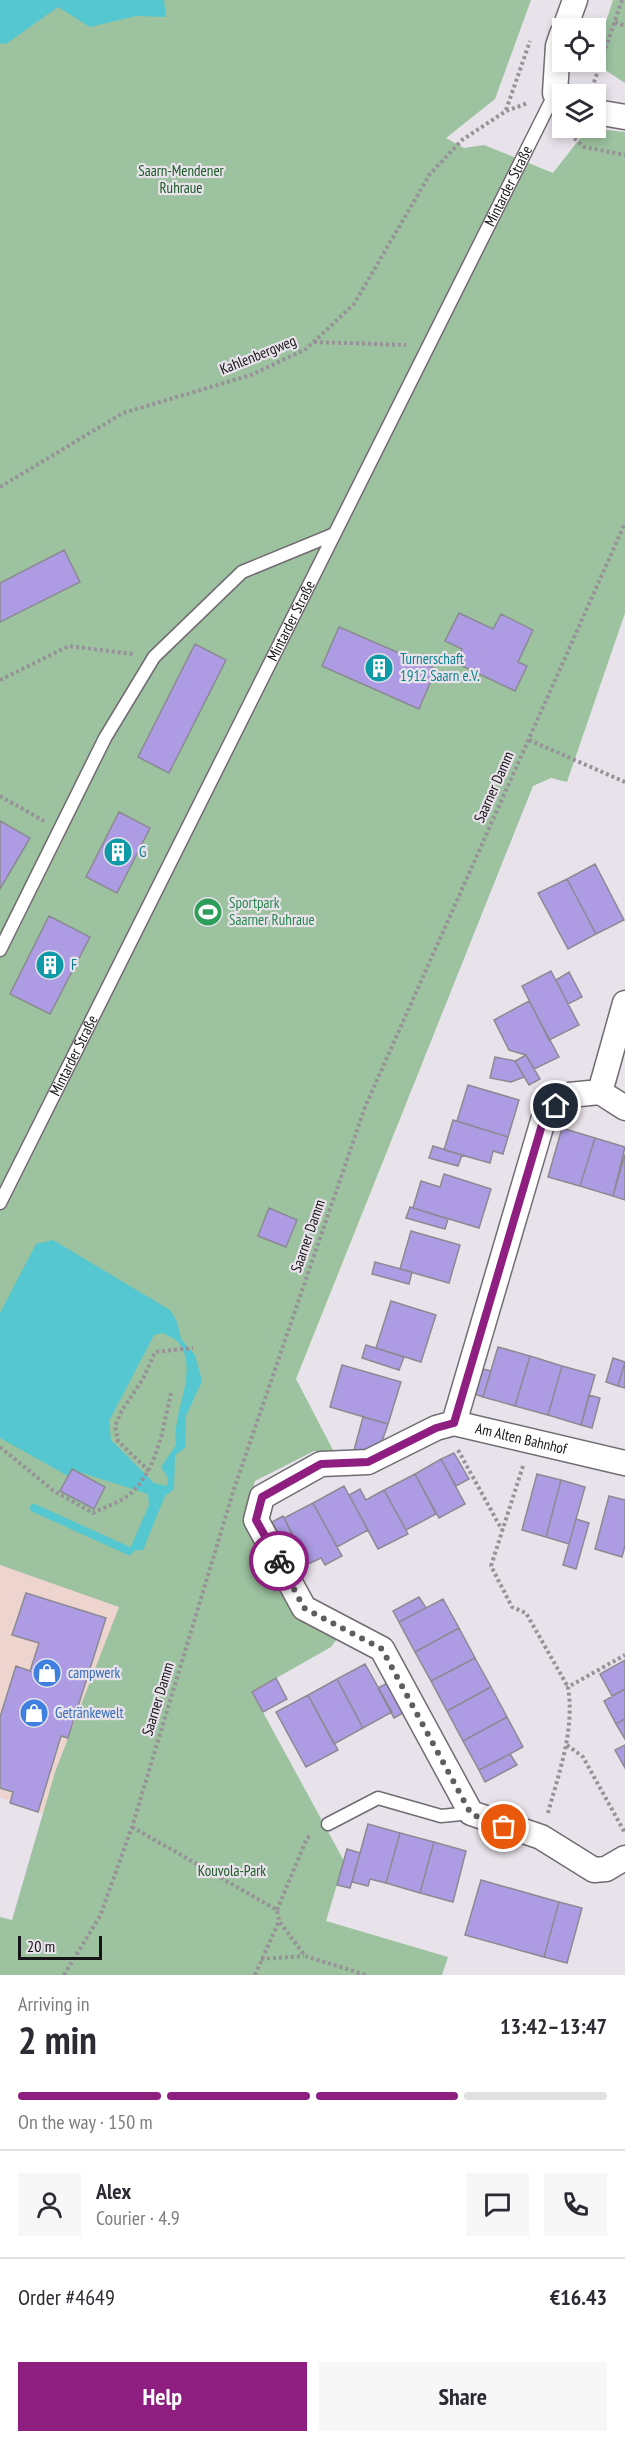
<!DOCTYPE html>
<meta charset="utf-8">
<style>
body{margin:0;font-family:"PT Sans Narrow",sans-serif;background:#f7f7f7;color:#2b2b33;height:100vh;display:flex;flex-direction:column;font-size:22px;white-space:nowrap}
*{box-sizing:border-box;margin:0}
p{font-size:20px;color:#7c7c81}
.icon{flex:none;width:33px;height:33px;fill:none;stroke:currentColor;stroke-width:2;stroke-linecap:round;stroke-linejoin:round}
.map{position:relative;height:1975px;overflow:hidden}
.sheet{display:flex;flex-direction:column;background:#fff;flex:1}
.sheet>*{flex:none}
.buttons{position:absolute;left:552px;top:18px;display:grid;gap:12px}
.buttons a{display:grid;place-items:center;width:54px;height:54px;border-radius:0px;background:#fff;box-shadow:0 3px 9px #0003;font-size:30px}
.scale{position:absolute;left:18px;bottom:15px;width:84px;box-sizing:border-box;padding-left:6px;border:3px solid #171417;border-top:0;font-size:16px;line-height:21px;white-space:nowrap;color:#171417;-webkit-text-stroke:4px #e8e2ea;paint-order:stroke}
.pin{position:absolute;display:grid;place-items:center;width:51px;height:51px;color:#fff;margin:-26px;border:3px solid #fff;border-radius:50%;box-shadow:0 2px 6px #0007}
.courier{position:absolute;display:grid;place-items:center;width:60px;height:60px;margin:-30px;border:4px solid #8e1e80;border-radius:50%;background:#fff;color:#222;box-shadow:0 2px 8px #0007}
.summary em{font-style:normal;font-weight:600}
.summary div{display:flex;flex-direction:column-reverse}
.summary{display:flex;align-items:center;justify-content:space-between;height:102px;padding:0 18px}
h1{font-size:39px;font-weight:600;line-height:45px}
.bar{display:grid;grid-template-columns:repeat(4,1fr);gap:9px 6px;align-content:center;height:72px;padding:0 18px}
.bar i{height:8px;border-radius:4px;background:#e1e1e2}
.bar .on{background:#8e1e80}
.bar p{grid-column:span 4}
.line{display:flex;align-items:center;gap:15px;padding:0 18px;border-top:2px solid #e1e1e2}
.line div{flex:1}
.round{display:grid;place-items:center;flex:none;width:63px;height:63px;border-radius:0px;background:#f7f7f7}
.cta{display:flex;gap:12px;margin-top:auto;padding:12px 18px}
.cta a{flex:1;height:69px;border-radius:0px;background:#8e1e80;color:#fff;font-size:24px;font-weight:600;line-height:69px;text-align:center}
.cta a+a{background:#f7f7f7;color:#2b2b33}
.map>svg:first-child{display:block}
.commercial{fill:#edd4ce}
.green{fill:#9cc29f}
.water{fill:#54c7d1;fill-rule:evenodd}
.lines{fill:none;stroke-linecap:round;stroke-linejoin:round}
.stream{stroke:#54c7d1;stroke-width:8}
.building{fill:#ad9ce4;stroke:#8b8a92;stroke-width:1.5}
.lane-casing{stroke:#716b72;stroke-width:15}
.street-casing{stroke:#716b72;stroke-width:27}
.path{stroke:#979298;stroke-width:4;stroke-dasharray:3 3;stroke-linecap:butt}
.lane{stroke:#fff;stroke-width:12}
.street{stroke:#fff;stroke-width:24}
.done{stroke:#605c61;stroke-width:6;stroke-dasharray:0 10.8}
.route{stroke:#8e1e80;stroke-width:8}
.labels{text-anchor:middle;stroke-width:4.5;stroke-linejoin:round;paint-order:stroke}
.park-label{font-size:15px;fill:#195a25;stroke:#e8e2ea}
.street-label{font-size:15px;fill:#171417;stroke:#e8e2ea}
.culture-label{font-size:15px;fill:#0d838f;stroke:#e8e2ea;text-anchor:start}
.leisure-label{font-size:15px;fill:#27864d;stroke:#e8e2ea;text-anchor:start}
.shop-label{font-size:15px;fill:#366cbe;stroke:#e8e2ea;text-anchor:start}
</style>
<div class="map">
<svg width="625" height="1975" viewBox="0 0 625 1975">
<rect width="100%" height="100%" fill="#e8e2ea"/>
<path class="commercial" d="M0,1565l120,42 -65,165 -12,42 -43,-17z"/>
<path class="green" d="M0,0h531l-36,99 -49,39 18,10 20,-3 69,28 35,-45 37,4v481l-58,169 -16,-4 -18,8 -237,593 38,73 -20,-1 -59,30 -10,38 94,117 -8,11 -79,45 92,169 -18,60 122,36 -6,18h-442v-58l12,3 43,-148 64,-165 -119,-42z
M613,0h12v83l-32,-21z"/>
<path class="water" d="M0,0h164l2,17 -30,-1 -46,11 -32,-20 -52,37 -6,-1z
M53,1240l117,70 7,12 4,17 14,16 7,26 -16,35 -1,32 -10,7 -1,34 -9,7 -22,54 -14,1 20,-46 -1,-11 -75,-24 -5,6 -68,-38v-125l36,-69zM163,1333c5,3 13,6 16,10 21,29 -8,70 -3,102l-15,22 7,11 -1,8 -13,-3 -43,-43 -2,-19 45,-86z"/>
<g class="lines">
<path class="stream" d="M34,1508l95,43"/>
</g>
<path class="building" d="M64,550l16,32 -80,40v-39z
M459,613l34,16 8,-15 32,16 -15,32 9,4 -12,25 -59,-28 6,-14 -17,-8z
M339,627l97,42 -17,40 -97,-43z
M195,644l31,16 -57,113 -31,-16z
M119,812l31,16 -33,65 -31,-16z
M0,821l30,17 -30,51z
M595,864l29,56 -28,14 -29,-55z
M567,879l29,55 -28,15 -30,-56z
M49,916l41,21 -40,77 -40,-20z
M551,971l28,54 -30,15 -27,-54z
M569,972l13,25 -14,7 -12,-24z
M529,1001l30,56 -25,12 -8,-14 -17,-5 -15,-30z
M526,1055l14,24 -11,6 -14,-24z
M495,1057l20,4 9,16 -13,5 -21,-4z
M468,1085l51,15 -11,37 -51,-16z
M453,1120l55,17 -5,17 -10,-3 -3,12 -46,-13z
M562,1128l33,10 -15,48 -32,-9z
M595,1138l30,9 -12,49 -33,-10z
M433,1146l29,9 -4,11 -29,-8z
M625,1154v46l-12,-4z
M444,1174l47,15 -12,39 -66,-20 8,-27 19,6z
M410,1207l38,12 -3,10 -39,-11z
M269,1208l28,12 -11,27 -28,-11z
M411,1231l49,14 -11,38 -49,-14z
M375,1262l37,10 -3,12 -37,-10z
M391,1301l45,14 -15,47 -45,-14z
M366,1345l38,12 -5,13 -37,-12z
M498,1347l32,9 -15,50 -32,-9z
M530,1356l32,10 -14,49 -33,-9z
M613,1358l12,4 -7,24 -12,-4z
M625,1362v26l-7,-2z
M342,1365l59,17 -13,42 -58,-17z
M562,1366l33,9 -14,50 -33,-10z
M479,1368l12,3 -8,26 -11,-4z
M589,1395l11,3 -8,30 -11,-3z
M363,1417l25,7 -8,23 -27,7z
M454,1453l15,26 -13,7 -15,-27z
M441,1459l24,45 -26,14 -24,-44z
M72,1469l33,18 -11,22 -34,-18z
M415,1474l21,40 -30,16 -22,-40z
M537,1474l24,6 -15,57 -24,-7z
M561,1480l24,7 -16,57 -23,-7z
M344,1486l24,44 -31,17 -24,-44z
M360,1489l6,11 18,-10 24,44 -30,15 -29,-54z
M609,1496l16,4v46l-3,11 -27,-8z
M313,1503l29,53 -17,9 -4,-7 -13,6 -24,-46z
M283,1516l12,24 -10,5 -13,-23z
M576,1519l13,4 -13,46 -13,-4z
M26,1593l80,25 -38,120 -7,-2 -23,76 -28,-9 3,-11 -13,-4v-71l16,-51 14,5 9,-28 -27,-8z
M419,1597l7,11 -27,14 -6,-11z
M443,1599l16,29 -44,24 -16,-30z
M459,1628l16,30 -44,23 -16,-29z
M475,1658l16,29 -44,24 -16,-30z
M625,1660v29l-13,7 -12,-22z
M365,1664l27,48 -29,16 -26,-49z
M276,1678l11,21 -24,13 -11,-20z
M337,1679l26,49 -29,16 -26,-49z
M391,1681l16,30 -13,7 -16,-30z
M491,1687l16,30 -44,24 -16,-30z
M625,1689v30l-9,5 -12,-23z
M308,1695l30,55 -32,17 -30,-55z
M507,1717l16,30 -44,23 -16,-29z
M625,1719v20l-9,-15z
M625,1745v23l-10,-18z
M510,1754l7,11 -32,17 -6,-12z
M368,1824l32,9 -14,50 -16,-4 -2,7 -16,-4z
M400,1833l34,9 -14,51 -34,-10z
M434,1842l32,9 -13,51 -33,-9z
M347,1849l13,4 -10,35 -13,-3z
M481,1880l78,22 -15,55 -79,-22z
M559,1902l23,6 -15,55 -23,-6z"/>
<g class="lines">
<g class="lane-casing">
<g id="lane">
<path d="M0,950l105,-212 49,-81 88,-85 90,-37"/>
<path id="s1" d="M0,1203l555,-1110"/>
<path d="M328,1824l50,-26 63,18 30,-3"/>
</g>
</g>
<g class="street-casing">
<g id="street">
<path d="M565,28l10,-28"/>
<path d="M562,34l-4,12 -3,47 7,5"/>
<path d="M596,112l29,5"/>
<path d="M625,1003l-25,89 -31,3 -25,22 -90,306 -18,5 -68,34 -47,2 -59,33 -6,23 48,88 78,41 89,164 70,24 53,33 12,-1 19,-11"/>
<path d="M600,1092l25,16"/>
<path id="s2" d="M454,1423l171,40"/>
</g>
</g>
<path class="path" d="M615,22l10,4
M592,88l30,-88
M506,110l24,-69
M561,126l23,21 41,8
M314,342l92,3
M0,487l123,-74 128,-38 55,-26 48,-45 76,-130 32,-34 44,-29 22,-8
M0,680l69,-34 64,8
M529,740l96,42
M0,796l44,25
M0,1447l54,44 39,22c11,-6 28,-11 37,-19 28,-25 33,-67 41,-101
M458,1450l44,80
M523,1466l-32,100 21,41 14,6 42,74
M149,1471l-31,-30 -3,-15 7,-16 21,-31 12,-27 38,-4
M567,1745l16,12 42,76
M548,1813c11,-41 27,-83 20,-126l57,-32
M132,1827l145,83 2,11 26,35 61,19
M277,1910l30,-72 5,-3
M261,1959l43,-3
M64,1975l36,-59 32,-89 102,-338 131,-382 260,-584
M255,1975l24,-54"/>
<use href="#lane" class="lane"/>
<use href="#street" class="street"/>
</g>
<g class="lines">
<path class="done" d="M279,1561l25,47 78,41 89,165 33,13"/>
<path class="route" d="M279,1561l-23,-41 6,-23 59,-33 47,-2 68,-34 18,-5 90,-305 12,-12"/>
</g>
<defs>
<g id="building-disc" transform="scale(1.5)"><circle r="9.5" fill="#0f9aa8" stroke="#e8e2ea"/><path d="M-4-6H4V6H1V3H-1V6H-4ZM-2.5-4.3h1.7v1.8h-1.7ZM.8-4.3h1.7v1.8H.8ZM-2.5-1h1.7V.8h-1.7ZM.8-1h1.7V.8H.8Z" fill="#fff"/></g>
<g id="stadium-disc" transform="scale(1.5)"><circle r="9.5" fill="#2e9e5b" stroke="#e8e2ea"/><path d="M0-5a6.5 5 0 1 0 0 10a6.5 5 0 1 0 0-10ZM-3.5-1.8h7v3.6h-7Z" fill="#fff"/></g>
<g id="shop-disc" transform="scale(1.5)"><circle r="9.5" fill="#3f7fe0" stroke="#e8e2ea"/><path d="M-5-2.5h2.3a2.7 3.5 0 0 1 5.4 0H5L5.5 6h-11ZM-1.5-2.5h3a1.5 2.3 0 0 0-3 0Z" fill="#fff"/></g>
</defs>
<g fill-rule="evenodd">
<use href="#building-disc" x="379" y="668"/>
<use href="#building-disc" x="118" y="852"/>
<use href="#stadium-disc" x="208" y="912"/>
<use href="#building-disc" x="50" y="965"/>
<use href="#shop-disc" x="47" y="1673"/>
<use href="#shop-disc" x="34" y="1713"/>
</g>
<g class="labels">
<g class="park-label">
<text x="181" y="176">Saarn-Mendener<tspan x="181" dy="17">Ruhraue</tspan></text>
<text x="232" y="1876">Kouvola-Park</text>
</g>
<g class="street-label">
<text dy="5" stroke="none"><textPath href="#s1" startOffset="1137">Mintarder Straße</textPath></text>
<text transform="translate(258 355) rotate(-22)" y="5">Kahlenbergweg</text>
<text dy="5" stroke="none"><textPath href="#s1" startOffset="651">Mintarder Straße</textPath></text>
<text transform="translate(494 787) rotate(-66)" y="5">Saarner Damm</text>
<text dy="5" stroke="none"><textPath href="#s1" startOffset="165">Mintarder Straße</textPath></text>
<text transform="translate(308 1236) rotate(-71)" y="5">Saarner Damm</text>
<text dy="5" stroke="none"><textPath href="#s2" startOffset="69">Am Alten Bahnhof</textPath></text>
<text transform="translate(158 1699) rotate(-73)" y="5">Saarner Damm</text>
</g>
<g class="culture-label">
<text x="400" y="664">Turnerschaft<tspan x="400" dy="17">1912 Saarn e.V.</tspan></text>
<text x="139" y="857">G</text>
<text x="71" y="970">F</text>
</g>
<g class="leisure-label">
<text x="229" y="908">Sportpark<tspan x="229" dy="17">Saarner Ruhraue</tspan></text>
</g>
<g class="shop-label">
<text x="68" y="1678">campwerk</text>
<text x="55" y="1718">Getränkewelt</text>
</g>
</g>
</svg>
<div class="buttons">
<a><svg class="icon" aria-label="locate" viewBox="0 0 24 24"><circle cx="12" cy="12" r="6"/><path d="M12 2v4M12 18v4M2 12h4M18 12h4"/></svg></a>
<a><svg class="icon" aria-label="layers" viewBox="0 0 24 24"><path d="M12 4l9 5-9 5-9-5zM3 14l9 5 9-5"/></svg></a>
</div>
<div class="scale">20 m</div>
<div class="pin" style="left:504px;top:1827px;background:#ea580c"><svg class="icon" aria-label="bag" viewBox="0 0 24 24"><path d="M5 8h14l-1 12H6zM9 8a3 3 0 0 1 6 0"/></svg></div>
<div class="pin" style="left:556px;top:1106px;background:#1f2937"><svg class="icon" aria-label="home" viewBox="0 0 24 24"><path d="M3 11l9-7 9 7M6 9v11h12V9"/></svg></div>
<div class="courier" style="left:279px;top:1561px"><svg class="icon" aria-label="bike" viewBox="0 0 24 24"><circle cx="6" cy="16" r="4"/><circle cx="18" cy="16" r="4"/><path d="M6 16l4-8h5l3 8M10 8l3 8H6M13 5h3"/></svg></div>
</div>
<section class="sheet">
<div class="summary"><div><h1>2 min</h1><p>Arriving in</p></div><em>13:42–13:47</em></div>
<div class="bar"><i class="on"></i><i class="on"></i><i class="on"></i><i></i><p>On the way · 150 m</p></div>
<div class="line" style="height:108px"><a class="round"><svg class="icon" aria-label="person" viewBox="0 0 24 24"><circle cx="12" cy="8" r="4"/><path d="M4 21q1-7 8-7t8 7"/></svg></a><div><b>Alex</b><p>Courier · 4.9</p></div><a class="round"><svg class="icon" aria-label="chat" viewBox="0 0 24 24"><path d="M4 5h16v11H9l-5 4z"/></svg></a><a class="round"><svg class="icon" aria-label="phone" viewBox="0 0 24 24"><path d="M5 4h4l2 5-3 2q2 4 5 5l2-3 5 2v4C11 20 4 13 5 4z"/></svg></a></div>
<div class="line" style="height:78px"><div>Order #4649</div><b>€16.43</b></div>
<div class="cta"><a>Help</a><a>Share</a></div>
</section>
